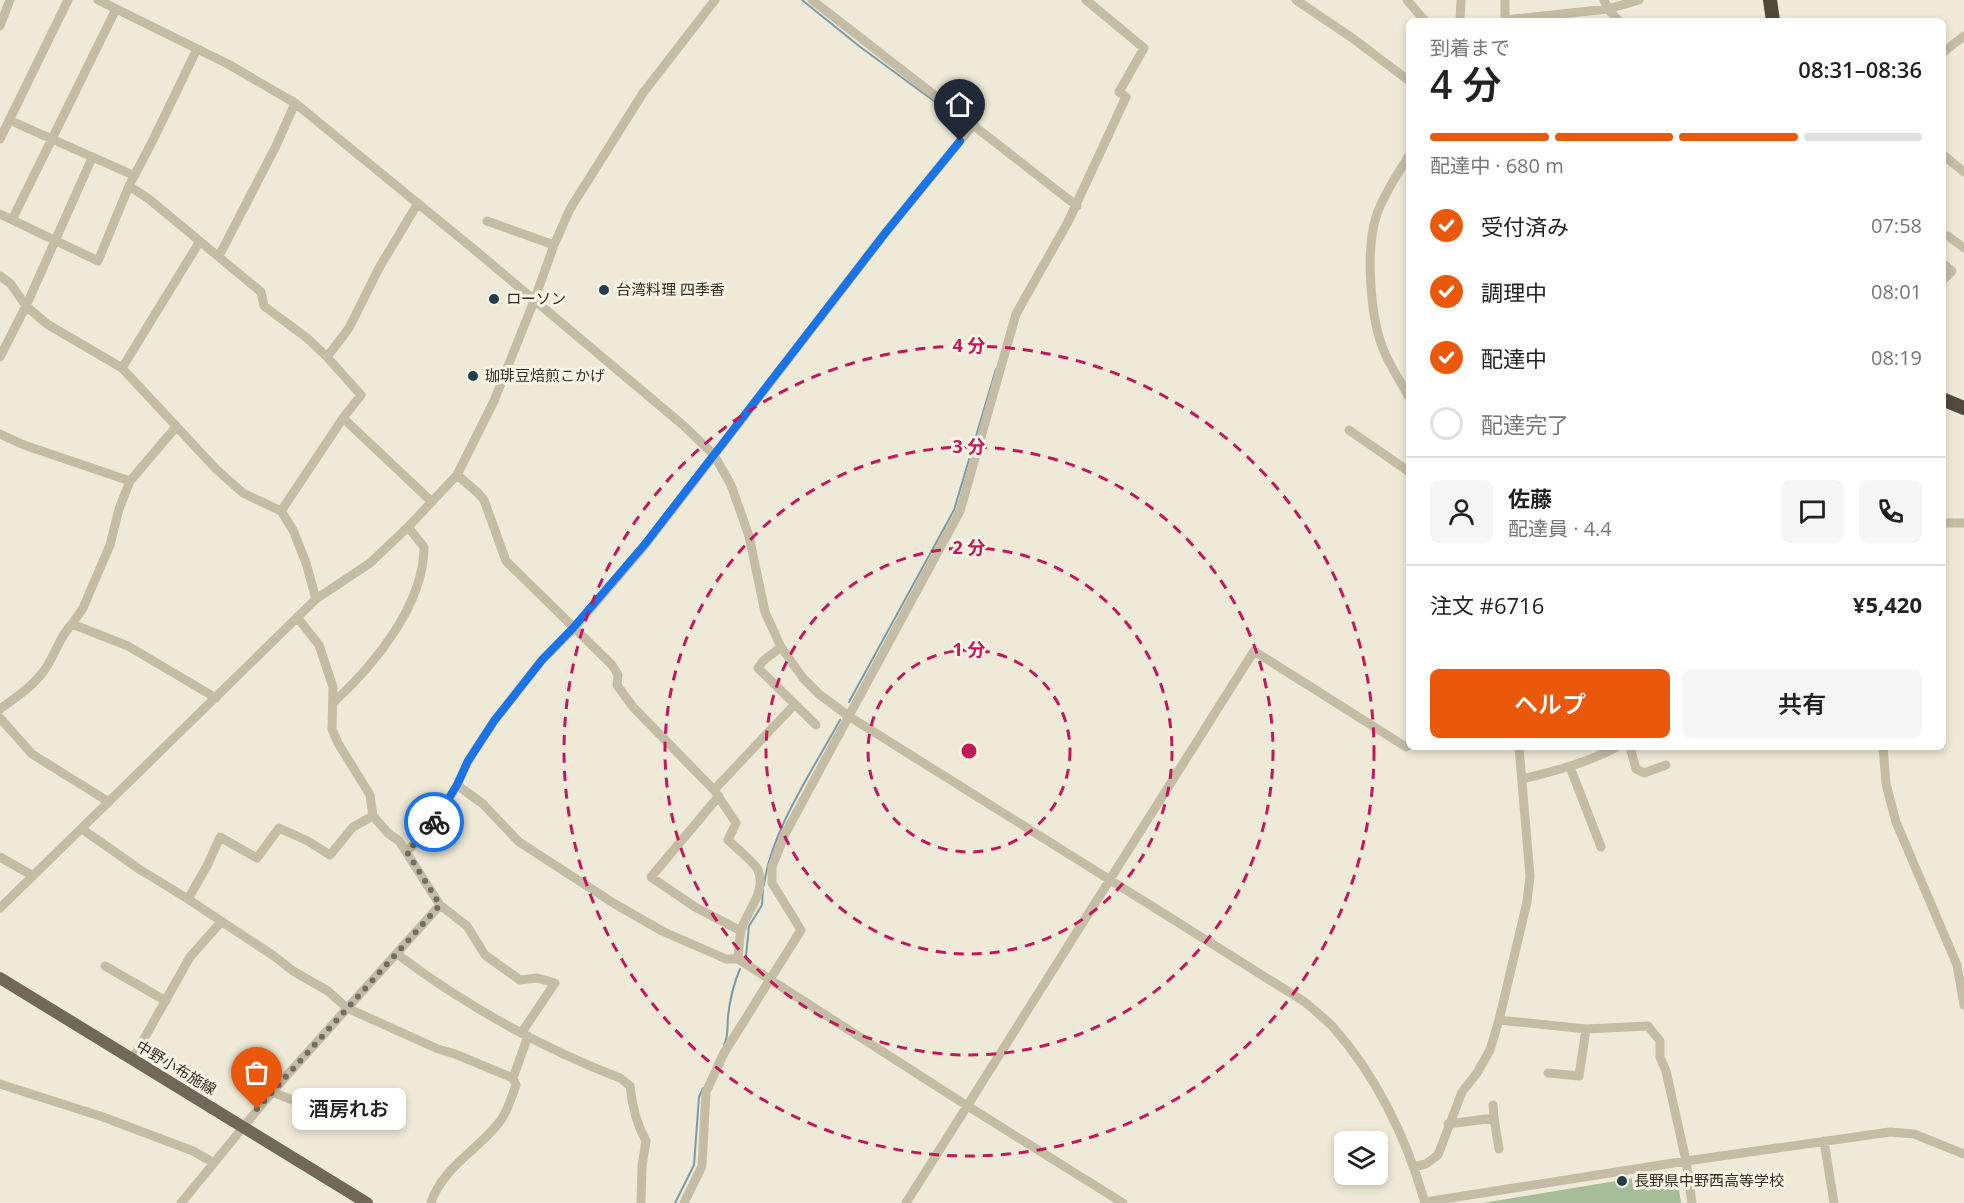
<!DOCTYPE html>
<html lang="ja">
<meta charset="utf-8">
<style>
body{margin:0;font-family:"Open Sans","Noto Sans JP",sans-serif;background:#f6f6f6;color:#222;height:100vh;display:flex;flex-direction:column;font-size:22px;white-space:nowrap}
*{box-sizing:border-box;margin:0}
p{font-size:20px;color:#767676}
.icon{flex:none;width:33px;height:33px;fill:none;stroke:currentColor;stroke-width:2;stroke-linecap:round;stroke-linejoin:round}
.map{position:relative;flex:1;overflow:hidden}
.sheet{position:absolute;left:1406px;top:18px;width:540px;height:732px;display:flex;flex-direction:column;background:#fff;border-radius:9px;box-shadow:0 3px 9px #0003}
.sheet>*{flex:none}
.tools{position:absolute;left:1334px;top:1131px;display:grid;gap:12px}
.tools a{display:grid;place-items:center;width:54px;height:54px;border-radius:9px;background:#fff;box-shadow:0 3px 9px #0003;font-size:30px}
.pin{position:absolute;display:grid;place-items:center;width:51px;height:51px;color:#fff;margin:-62px -26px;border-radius:50% 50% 50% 0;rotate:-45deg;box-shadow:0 0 6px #0007}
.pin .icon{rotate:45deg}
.courier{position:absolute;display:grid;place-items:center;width:60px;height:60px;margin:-30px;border:4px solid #1a73e8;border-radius:50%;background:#fff;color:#222;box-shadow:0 2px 8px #0007}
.bubble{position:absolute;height:42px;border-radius:9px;background:#fff;box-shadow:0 3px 9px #0003;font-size:20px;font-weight:600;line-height:42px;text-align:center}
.headline em{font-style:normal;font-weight:600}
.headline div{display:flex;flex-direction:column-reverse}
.headline{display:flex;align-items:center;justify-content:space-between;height:102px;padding:0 24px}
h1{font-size:39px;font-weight:600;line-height:45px}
.bar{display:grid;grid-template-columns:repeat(4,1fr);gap:9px 6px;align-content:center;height:72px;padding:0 24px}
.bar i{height:8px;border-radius:4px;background:#e0e0e0}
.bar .selected{background:#ea580c}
.bar p{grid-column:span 4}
.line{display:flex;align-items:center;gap:15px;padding:0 24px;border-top:2px solid #e0e0e0}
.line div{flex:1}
.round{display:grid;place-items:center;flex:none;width:63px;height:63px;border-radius:9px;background:#f6f6f6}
ol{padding:0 24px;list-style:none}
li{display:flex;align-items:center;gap:18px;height:66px}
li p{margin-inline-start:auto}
li .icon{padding:6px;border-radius:50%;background:#ea580c;color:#fff;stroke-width:4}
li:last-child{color:#767676}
li i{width:33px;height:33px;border:3px solid #e0e0e0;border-radius:50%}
.button{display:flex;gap:12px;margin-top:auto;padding:12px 24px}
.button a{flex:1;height:69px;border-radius:9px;background:#ea580c;color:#fff;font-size:24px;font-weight:600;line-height:69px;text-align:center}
.button a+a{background:#f6f6f6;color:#222}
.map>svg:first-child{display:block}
.green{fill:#a7bc99}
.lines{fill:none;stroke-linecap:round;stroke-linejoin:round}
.stream{stroke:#799aa9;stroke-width:2}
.minor{stroke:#c5bca5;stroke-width:9}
.major{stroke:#726857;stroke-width:12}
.highway{stroke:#52493d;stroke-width:14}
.done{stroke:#736e63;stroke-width:6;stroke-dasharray:0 10.8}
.route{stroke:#1a73e8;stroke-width:8}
.ring{fill:none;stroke:#c2185b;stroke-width:3;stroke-dasharray:10 8}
.poi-dot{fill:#1f3f4f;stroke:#f7f3e3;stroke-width:2}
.labels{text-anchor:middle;stroke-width:6;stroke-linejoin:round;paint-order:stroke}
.poi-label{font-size:15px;fill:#312c25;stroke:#f7f3e3;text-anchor:start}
.street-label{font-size:15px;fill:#312c25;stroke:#f7f3e3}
.centre{fill:#c2185b;stroke:#f7f3e3;stroke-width:3}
.ring-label{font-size:18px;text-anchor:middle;font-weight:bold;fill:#c2185b;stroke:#f7f3e3;stroke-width:6;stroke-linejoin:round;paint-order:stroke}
</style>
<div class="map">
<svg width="1964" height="1203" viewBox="0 0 1964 1203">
<rect width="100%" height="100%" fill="#eeead7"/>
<path class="green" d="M1676,1171l5,32h-198z"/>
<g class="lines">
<path class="stream" d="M802,0l57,46 79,58
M849,702l105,-192 42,-141
M764,885c7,-54 50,-117 76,-165
M746,956l3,-30 13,-21 1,-15
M724,1045c5,-10 3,-18 4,-29 2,-17 5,-31 12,-47
M675,1203l19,-38 5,-68 4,-9"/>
<path class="minor" d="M98,0l130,64 67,39 181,148 208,175 30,29 17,30 18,51 16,76 16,35 22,31 17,17 30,22 455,285c9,8 19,16 28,25 44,50 74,113 92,176
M812,0l265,206
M1296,0l55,37 57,43
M1407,0l18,21
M1604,0l4,9 11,12
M1505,20l103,-11 31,-9
M1460,21l1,-21
M1505,21v-21
M0,26l10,-26
M197,49l-44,91 -24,46 20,13 112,93 3,14 43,32 20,19 34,38 -18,23 89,84
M1942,53l22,-17
M9,120l124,55
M0,139l68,-139
M1942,154l22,18
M1408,157c-11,18 -24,37 -31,57 -12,34 -7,104 7,137 6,16 17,30 24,45
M0,214l98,47 31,-75
M12,220l104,-211
M487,221l67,24
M1948,236l16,12
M219,256l57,-110 19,-43
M1942,263l10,8 -10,10
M0,276l10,7 16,23 21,18 75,44 94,101 27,24 38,18 12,19 13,33 10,36
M0,357l26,-51 66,-148
M327,357l22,-29 30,-60 39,-65
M122,368l78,-127
M176,427l-46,54 -11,28 -9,36 -27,63 -11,16 56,22 88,52
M1349,430l59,41
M0,434l24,11 106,36
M457,475l21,18 6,7 22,61 106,104 6,10 -1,10 16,22 81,83 22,33 -8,17c7,7 26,22 30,30 9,23 -12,41 -17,61 -2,9 -2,19 -3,28l228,146 157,98
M281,511l62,-93
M1942,523h22
M297,617l22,28 14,42 -1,42 6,14 32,52 3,21 15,17 11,8 41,64 27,21 18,29 35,25 17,-2 18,5 -33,49
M781,647l-18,14 -5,7 58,57
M334,702c40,-37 90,-97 90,-155l-16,-20
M0,709c15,-11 32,-22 43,-37 12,-15 15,-34 29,-48
M0,718l32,36 77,48
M1630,747l6,22 8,4 22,-8
M1883,747l3,37 10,38 61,143 7,40
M1570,767l31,80
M1522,779c33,-8 65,-16 95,-32
M457,785l26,19 36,38 96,62 47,27 64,28h12
M714,790l81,-86
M719,796l-68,81 44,30 46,24
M82,829l57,40 49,30 86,57 19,15 35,20 19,17 91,41 17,5 58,24
M407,852l34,-39 16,-28 11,-24 26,-40 48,-61 32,-32 71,-83 241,-313 88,-108
M0,857l33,19
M188,899l20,-35 12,-27 37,21 22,-30 29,13 22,14 23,-28 20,-11
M0,908l316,-309 54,-36 38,-36 49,-52 37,-74 40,-100 20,-56 16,-36 73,-116 72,-93
M397,954c68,51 143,93 223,124l10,8c2,20 6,37 16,55l-4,25 -1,37
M105,966l61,35
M1499,1020l87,9 62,-3 12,15v16l6,14 20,90 6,42
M132,1060l58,-103 31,-35
M1548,1073l31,3 7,-47
M0,1084l103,33 90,34 21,12
M272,1092l79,31
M1493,1105l1,13
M1448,1124l46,-6 5,31
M1824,1141l10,62
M1413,1167l13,-3 12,-9 24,-63 15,-19 13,-23 9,-30 28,-118 3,-26 -11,-129
M1425,1202l261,-41 204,-29 24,2 50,20
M181,1203l91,-111 168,-187
M431,1203c11,-36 49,-54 70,-83 7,-10 11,-24 15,-35l-3,-7 15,-42
M684,1203l18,-37 4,-74 18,-39 77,-123 -29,-47v-16l13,-33 175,-323 56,-197 52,-92 58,-125 -7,-5 25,-44 -58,-48
M906,1203l348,-552 152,96 2,-1"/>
<path class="major" d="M0,978l367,225"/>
<path class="highway" d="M1770,0l3,21
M1942,399l22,9"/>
</g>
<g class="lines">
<path class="done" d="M257,1109l183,-204 -33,-53 27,-30"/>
<path class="route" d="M434,822l23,-37 11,-24 26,-40 48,-61 31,-32 72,-84 241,-312 74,-91"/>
</g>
<g class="ring">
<circle cx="969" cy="751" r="101"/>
<circle cx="969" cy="751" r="203"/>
<circle cx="969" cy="751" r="304"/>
<circle cx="969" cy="751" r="405"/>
</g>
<g class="poi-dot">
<circle cx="604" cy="290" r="6"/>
<circle cx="494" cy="299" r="6"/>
<circle cx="473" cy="376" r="6"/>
<circle cx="1622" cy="1181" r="6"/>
</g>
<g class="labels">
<g class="poi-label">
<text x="616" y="295">台湾料理 四季香</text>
<text x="506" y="304">ローソン</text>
<text x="485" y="381">珈琲豆焙煎こかげ</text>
<text x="1634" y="1186">長野県中野西高等学校</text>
</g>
<g class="street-label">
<text transform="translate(176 1068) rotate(31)" y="5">中野小布施線</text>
</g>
</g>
<circle cx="969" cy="751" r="9" class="centre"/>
<g class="ring-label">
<text x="969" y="352">4 分</text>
<text x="969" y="453">3 分</text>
<text x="969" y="554">2 分</text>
<text x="969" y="656">1 分</text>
</g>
</svg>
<div class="tools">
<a><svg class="icon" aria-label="layers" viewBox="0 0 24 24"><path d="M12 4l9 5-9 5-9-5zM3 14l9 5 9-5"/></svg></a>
</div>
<div class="pin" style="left:257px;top:1109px;background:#ea580c"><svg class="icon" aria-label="bag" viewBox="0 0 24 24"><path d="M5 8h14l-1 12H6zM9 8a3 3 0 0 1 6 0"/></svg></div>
<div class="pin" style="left:960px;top:141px;background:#1f2937"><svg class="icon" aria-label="home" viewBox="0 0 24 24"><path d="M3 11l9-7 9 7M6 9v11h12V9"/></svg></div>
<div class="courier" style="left:434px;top:822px"><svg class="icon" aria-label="bike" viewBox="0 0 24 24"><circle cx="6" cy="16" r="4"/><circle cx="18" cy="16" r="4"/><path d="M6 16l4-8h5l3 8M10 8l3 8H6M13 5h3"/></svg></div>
<div class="bubble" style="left:292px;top:1088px;width:114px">酒房れお</div>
<section class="sheet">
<div class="headline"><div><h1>4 分</h1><p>到着まで</p></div><em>08:31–08:36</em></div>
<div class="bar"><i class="selected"></i><i class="selected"></i><i class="selected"></i><i></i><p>配達中 · 680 m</p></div>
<ol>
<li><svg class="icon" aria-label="check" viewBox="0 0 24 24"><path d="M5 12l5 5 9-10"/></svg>受付済み<p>07:58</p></li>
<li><svg class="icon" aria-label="check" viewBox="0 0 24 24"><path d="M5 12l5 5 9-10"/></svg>調理中<p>08:01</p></li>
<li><svg class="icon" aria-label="check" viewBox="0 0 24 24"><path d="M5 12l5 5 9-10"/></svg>配達中<p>08:19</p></li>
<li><i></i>配達完了</li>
</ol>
<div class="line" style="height:108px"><a class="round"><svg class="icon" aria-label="person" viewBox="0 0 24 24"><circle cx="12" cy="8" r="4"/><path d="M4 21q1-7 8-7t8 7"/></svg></a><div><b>佐藤</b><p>配達員 · 4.4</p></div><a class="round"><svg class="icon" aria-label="chat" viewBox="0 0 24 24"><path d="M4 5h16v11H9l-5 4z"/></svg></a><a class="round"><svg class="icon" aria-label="phone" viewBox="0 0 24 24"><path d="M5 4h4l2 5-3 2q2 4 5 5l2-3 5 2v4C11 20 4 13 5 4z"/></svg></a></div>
<div class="line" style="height:78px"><div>注文 #6716</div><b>¥5,420</b></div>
<div class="button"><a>ヘルプ</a><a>共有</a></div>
</section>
</div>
